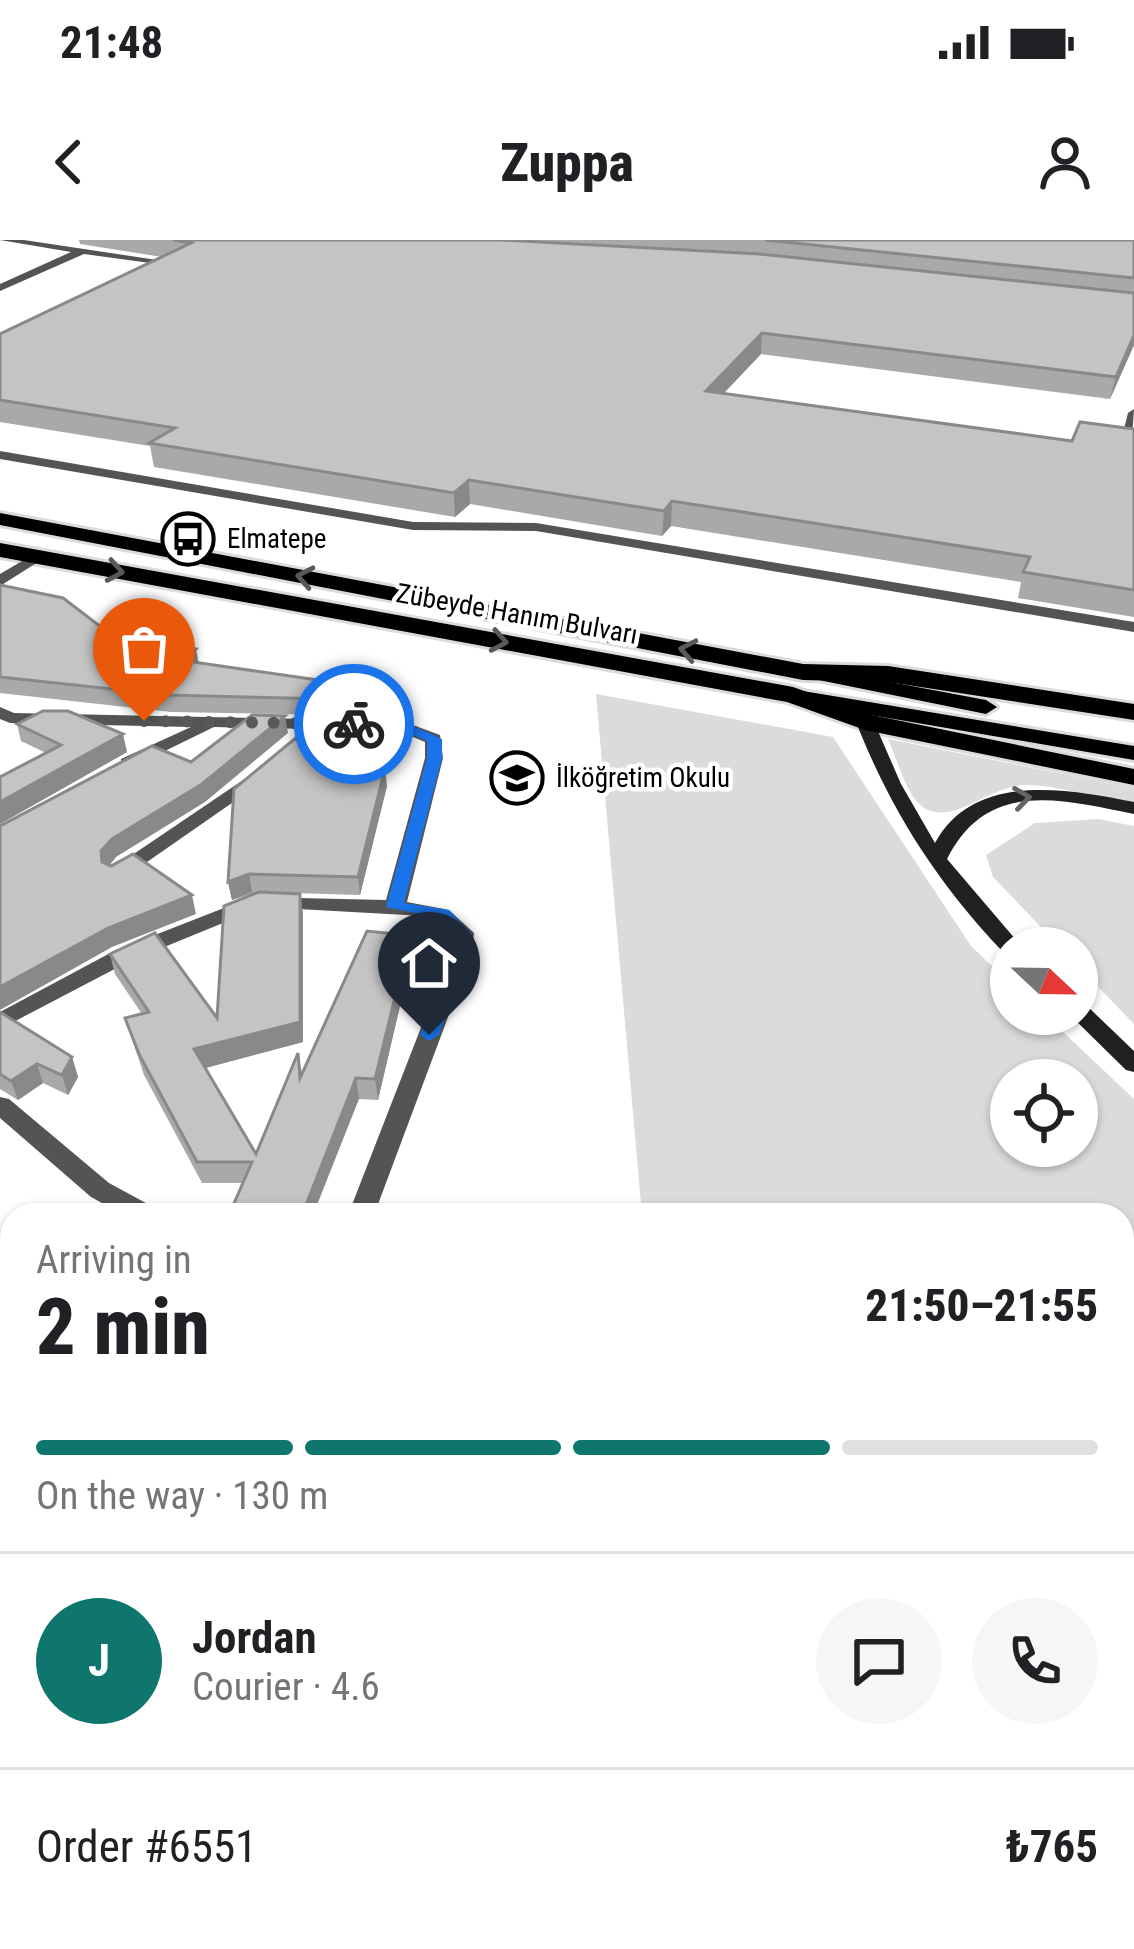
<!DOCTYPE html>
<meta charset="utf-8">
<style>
body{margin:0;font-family:"Roboto Condensed",sans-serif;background:#f6f6f6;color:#202124;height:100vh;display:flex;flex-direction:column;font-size:45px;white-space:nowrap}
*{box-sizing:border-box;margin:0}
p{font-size:39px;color:#757577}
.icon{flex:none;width:66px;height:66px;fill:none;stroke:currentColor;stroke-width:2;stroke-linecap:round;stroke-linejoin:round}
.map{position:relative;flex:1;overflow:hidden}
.sheet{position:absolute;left:0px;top:963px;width:1134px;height:747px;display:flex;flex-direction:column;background:#fff;border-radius:36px 36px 0 0;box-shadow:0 3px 9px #0004}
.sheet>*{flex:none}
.needle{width:78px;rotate:112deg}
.buttons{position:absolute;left:990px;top:687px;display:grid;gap:24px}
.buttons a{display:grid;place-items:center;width:108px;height:108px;border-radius:50%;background:#fff;box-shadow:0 3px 9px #0004;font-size:60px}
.pin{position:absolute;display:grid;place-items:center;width:102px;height:102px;color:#fff;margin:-123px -51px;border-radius:50% 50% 50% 0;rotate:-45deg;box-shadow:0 0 12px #0007}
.pin .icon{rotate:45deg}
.courier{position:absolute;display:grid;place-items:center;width:120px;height:120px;margin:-60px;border:9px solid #1a73e8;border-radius:50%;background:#fff;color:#222;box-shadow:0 3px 15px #0007}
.overview em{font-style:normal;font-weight:800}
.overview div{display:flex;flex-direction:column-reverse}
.overview{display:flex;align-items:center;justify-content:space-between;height:204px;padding:0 36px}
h1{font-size:78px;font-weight:800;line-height:90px}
.bar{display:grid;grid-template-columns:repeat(4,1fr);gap:18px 12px;align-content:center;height:144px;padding:0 36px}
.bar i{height:15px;border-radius:9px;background:#e0e0e0}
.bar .selected{background:#0f766e}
.bar p{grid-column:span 4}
.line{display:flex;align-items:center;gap:30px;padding:0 36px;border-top:3px solid #e0e0e0}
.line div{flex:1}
.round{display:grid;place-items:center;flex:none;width:126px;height:126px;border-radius:63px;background:#f6f6f6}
.status{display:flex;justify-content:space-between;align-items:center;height:84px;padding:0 60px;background:#fff;direction:ltr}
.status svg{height:33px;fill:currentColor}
header{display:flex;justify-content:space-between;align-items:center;height:156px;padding:0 36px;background:#fff;font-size:54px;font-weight:800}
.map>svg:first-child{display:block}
.green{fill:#dbdbdb;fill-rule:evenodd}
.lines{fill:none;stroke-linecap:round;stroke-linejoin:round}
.primary-casing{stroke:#dbdbdb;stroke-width:6}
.highway-casing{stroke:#dbdbdb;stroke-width:6}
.street{fill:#545454;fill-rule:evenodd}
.secondary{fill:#212121;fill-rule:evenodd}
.primary{fill:#000;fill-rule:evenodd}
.highway{fill:#000;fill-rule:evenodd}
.wall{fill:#a9a9a9}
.shaded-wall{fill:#898989}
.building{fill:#c4c4c4;stroke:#898989;stroke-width:3}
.oneway{stroke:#595959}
.oneway2{stroke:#646464}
.route{fill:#1a73e8}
.done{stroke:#595959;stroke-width:12;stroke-dasharray:0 21.6}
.labels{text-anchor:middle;stroke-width:9;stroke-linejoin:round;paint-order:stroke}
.far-poi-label{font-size:27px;fill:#000;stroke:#fff;text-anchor:start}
.far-street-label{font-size:27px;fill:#000;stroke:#fff}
</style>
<div class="status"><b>21:48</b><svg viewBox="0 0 49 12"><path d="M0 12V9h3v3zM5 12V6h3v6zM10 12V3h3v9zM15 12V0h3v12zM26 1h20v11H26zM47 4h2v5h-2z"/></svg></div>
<header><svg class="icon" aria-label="back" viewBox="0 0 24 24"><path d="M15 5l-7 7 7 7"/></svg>Zuppa<svg class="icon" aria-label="person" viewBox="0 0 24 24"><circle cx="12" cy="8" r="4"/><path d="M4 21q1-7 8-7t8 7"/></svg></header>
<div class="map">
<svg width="1134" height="1709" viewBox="0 0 1134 1709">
<rect width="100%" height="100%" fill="#fff"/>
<path class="green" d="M596,454l237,43 138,209 40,38v30h33l90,85v850h-427l-1,-11h416v-723h-480zM1077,840v66h-66v-66z
M888,499l246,49v18c-34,-6 -76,-22 -111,-21 -14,1 -31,9 -44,15 -65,35 -69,-9 -91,-61z
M1098,579l36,7v198l-57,-59v-17h-16l-68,-71 -7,-22 49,-32z"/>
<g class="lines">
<g class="primary-casing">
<path id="primary" d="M816,428l170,32 11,7 -11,7 -177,-36v-8z
M797,450l337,56v14l-345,-59v-10z"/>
</g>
<g class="highway-casing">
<path id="highway" d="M0,273l803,151 85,2 246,38v16l-246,-38 -85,-2 -803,-155z
M0,303l793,144 79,28 262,54v16l-269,-55 -78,-28 -787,-145z"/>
</g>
<path class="street" d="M0,0h24l153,23 -5,3 -88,-12 -84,37v-7l71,-32z
M1134,169l-2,29 -11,3 7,-28z
M0,211l413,71 123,1 598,99v10l-598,-101 -123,-1 -413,-71z
M34,314l12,3 -46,29v-12z
M0,467l14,6 388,8 38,14 3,23 -36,144 42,8 25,23 -2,20 -98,262h-26l102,-262 2,-19 -28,-18 -162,-9 -132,54 -130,68v-17l114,-61 138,-54 134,3 39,-142v-16l-26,-11 -185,-4 -86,42 -7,-2v-8l70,-32 -181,-4 -10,-4z
M258,530l7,2v8l-141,98h-14v-8z
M0,857l9,2 100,84 46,25 4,7h-35l-33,-18 -91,-79z
M0,1188l12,5v29l-12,-5z
M138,1698h38v11h-38z
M463,1698h38l3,11h-38z"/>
<path class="secondary" d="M865,477l9,5 27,62 34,59c39,-72 133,-54 199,-41v12c-74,-15 -147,-35 -187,45l76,89h-12v6l-7,-1c-66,-69 -113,-142 -148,-231z
M1077,762l8,2 49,47v21l-8,-2 -57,-56h8z"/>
<use href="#primary" class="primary"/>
<use href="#highway" class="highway"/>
</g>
<path class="wall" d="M79,0h1055v105l-24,54 -349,-45 -38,40 349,47 62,-12v188l-116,-19 3,-16 -350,-56 -9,10 -192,-32 -15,13 -301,-50 -4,-21 -150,-24v-88l162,-77 -82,-13z
M0,345l118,55 222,60 -11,15 -158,-3 -171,-19z
M17,484l110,28 -127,72v-47l46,-24 -25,-12z
M303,492l1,10 83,44 -27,109 -66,-2 6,1 3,20v128l-98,26 51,86 42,-101 4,20 124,-116 -19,49h-7l-22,94 -19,-1 -116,84h-41l-58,-108 -19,-57 17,-4 -27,-40 -5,-20 107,64 40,-125 -25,7 -4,-18z
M0,772l72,45 6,20 -10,18 -25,-12 -25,17 -18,-11z
M0,1031h12v85h-12z"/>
<path class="shaded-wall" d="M762,93l-1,21 -57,60 2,-23z
M1134,95v10l-24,54 6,-22z
M469,240l1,24 -15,13 -1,-24z
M672,261l-1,25 -9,10 2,-25z
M196,409l3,16 -13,-4z
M338,443l2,17 -11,15 -2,-16z
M285,476l3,17 -83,69 -89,55 -10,13 -4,-8 -1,-11 11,-12z
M123,494l4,18 -127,72v-22z
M385,528l2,18 -27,109 -2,-18z
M249,634l3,18 -20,8 -4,-18z
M300,654l3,20v128l-105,28 -4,-21z
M192,655l4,19 -84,33 -112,63v-23l108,-59z
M425,697l1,20 -19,49 -2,-20z
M398,745l2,21 -22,94 -3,-21z
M72,817l6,20 -10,18 -6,-20z
M37,824l6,19 -25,17 -7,-19z
M356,838l3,21 -46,116h-11z
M4,1223l8,22 -12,8v-27z
M57,1698h13v11h-12z
M110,1698h2l6,11h-8z"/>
<path class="building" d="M173,0h329l258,14 374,39v42l-18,42 -354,-44 -56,58 366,50 8,-19 54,7v161l-111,-18 7,-15 -358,-56 -8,10 -195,-31 -15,13 -305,-50 26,-15 -175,-28v-66l191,-91z
M765,0h369v38z
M0,345l63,13 55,42 78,9 -10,12 152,22 -11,16 -159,-4 -168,-18z
M43,471h25l55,23 -123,68v-25l61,-32 -44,-21z
M252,475l33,1 -83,68 -90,55 -11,12 1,11 9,4 22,-12 59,41 -84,33 -108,59v-161l152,-80 39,16z
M303,492l-6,8 88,28 -27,109 -109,-3 -21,8 6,-93z
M259,652l41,2v128l-106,27 62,105 42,-101 2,25 67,-147 58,6 -20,49 -7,-1 -23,94 -19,-1 -54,137h-73l23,-53h-55l-58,-108 -14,-36 24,-6 -39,-58 45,-21 62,85 7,-112z
M0,772l72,45 -10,18 -25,-11 -26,17 -11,-7z
M139,965l17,10h-29z
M0,1031h12v65h-12z
M0,1375l12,10v313h45v9l34,-9h19v11h-110z
M290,1698h88l2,11h-131z"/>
<defs><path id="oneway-chevron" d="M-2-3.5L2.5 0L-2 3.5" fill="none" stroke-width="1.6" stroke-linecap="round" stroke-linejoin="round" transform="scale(3)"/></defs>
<g class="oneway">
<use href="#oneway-chevron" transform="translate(115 331) rotate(10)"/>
<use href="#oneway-chevron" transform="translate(305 337) rotate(-169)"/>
<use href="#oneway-chevron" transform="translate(499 401) rotate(10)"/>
<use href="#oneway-chevron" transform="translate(688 410) rotate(-169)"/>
</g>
<use class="oneway2" href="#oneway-chevron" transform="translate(1022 558) rotate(-8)"/>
<path class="route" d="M354,480l48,1 40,18v19l-38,145 45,7 22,23 -2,20 -30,82 -10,6 -9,-6 32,-82 2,-19 -16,-16 -52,-11 41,-149v-17l-27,-11 -51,-3z"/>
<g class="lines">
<path class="done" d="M144,481l210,3"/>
</g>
<defs>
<g id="bus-ring" transform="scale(2.7)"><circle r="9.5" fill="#fff" stroke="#000" stroke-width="1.5"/><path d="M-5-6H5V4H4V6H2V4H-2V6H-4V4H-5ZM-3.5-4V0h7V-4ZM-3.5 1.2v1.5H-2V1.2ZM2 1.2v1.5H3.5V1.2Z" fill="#000"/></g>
<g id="school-ring" transform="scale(2.7)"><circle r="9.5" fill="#fff" stroke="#000" stroke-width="1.5"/><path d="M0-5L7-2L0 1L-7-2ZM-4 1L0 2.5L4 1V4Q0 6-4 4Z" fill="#000"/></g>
</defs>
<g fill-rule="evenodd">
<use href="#bus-ring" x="188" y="299"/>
<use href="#school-ring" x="517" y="538"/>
</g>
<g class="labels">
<g class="far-poi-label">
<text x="227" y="308">Elmatepe</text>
<text x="556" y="547">İlköğretim Okulu</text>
</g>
<g class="far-street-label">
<text transform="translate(517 374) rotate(10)" y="9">Zübeyde Hanım Bulvarı</text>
</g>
</g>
</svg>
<div class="buttons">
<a><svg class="needle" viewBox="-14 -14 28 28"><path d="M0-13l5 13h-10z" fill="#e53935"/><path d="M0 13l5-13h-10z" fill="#757577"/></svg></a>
<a><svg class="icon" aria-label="locate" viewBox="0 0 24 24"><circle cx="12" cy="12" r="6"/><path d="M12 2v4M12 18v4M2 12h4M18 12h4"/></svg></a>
</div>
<div class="pin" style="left:144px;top:481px;background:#ea580c"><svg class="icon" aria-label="bag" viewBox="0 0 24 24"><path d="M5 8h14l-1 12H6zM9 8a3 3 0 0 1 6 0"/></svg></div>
<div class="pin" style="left:429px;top:795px;background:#1f2937"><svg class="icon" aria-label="home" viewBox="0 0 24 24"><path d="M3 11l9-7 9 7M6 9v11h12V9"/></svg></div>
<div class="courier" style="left:354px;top:484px"><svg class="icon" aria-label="bike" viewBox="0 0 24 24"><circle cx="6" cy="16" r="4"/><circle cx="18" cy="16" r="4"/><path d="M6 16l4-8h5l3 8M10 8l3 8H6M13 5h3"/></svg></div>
<section class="sheet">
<div class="overview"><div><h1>2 min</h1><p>Arriving in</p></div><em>21:50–21:55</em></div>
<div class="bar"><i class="selected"></i><i class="selected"></i><i class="selected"></i><i></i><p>On the way · 130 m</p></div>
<div class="line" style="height:216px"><b class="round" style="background:#0f766e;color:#fff">J</b><div><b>Jordan</b><p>Courier · 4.6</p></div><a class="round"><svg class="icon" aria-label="chat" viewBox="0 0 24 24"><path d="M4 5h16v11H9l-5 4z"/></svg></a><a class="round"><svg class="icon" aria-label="phone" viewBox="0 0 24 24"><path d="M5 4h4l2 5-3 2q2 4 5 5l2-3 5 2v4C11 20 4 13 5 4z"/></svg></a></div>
<div class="line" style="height:156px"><div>Order #6551</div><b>₺765</b></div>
</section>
</div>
